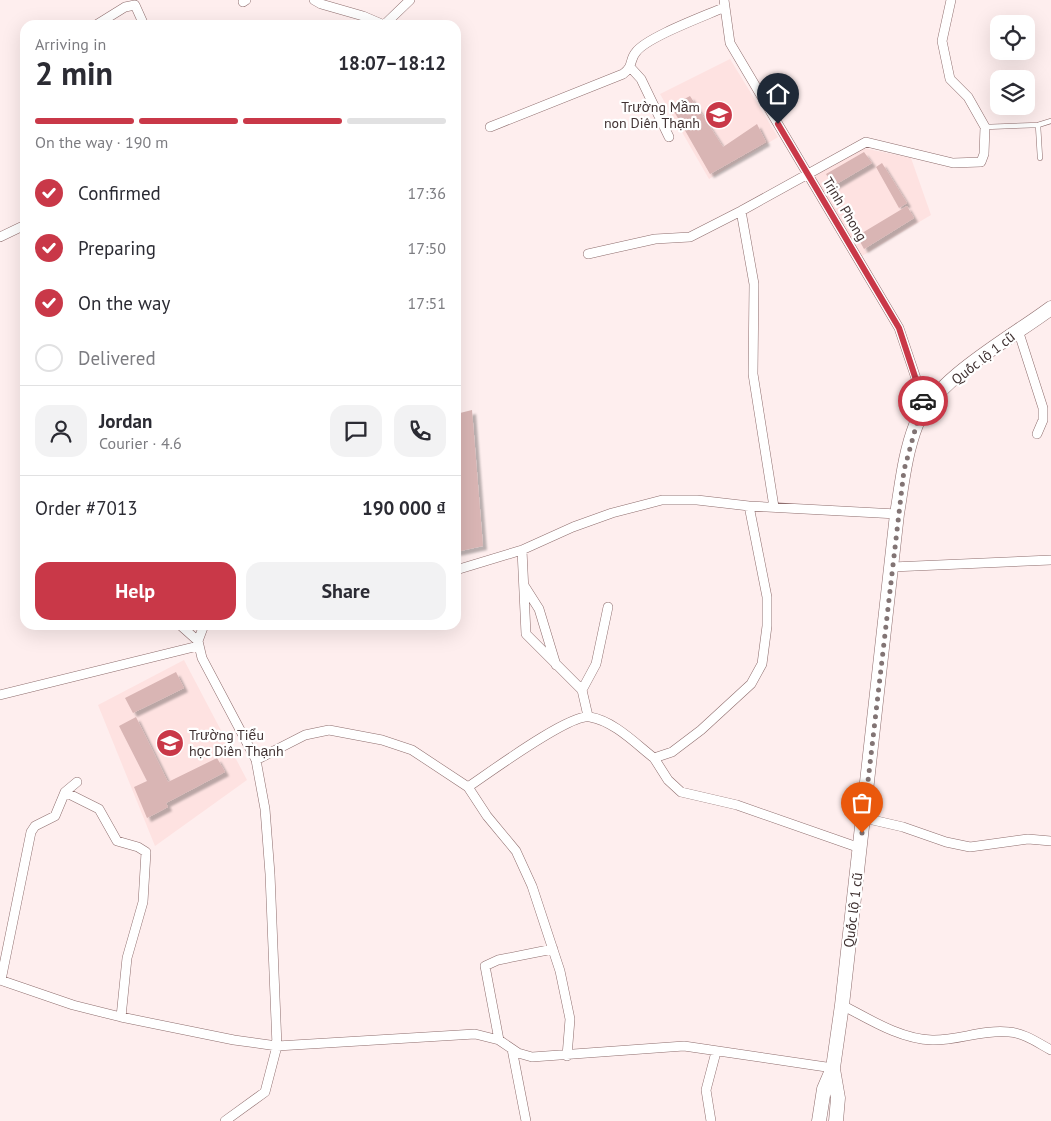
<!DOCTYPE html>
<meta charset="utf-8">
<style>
body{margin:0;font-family:"PT Sans",sans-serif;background:#f2f2f3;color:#2b2b33;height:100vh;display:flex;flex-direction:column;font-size:19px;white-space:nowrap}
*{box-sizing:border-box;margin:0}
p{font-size:16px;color:#7c7c81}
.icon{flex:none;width:28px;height:28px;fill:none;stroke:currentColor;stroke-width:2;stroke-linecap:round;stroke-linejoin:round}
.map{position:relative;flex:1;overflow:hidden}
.sheet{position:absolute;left:20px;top:20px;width:441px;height:610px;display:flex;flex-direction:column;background:#fff;border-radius:15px;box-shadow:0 5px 20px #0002}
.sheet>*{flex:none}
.controls{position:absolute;left:990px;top:15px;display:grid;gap:10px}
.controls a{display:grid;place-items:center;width:45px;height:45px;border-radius:10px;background:#fff;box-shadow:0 5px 20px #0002;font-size:25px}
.pin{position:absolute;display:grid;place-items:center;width:42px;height:42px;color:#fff;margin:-51px -21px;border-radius:50% 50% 50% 0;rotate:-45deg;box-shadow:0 0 5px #0007}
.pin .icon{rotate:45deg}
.courier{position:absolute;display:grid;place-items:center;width:50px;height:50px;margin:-25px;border:4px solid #c93848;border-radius:50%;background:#fff;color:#222;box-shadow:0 1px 6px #0007}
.head em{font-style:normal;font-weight:700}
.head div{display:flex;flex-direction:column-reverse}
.head{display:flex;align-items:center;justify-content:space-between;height:85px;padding:0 15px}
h1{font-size:32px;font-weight:700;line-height:38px}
.bar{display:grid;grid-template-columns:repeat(4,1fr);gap:8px 5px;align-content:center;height:60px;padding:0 15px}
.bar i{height:6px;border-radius:4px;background:#e1e1e2}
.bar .selected{background:#c93848}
.bar p{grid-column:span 4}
.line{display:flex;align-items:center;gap:12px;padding:0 15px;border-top:1px solid #e1e1e2}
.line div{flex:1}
.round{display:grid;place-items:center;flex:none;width:52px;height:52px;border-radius:15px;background:#f2f2f3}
ol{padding:0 15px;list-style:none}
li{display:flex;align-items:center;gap:15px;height:55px}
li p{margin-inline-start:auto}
li .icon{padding:5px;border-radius:50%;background:#c93848;color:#fff;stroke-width:4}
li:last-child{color:#7c7c81}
li i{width:28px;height:28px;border:2px solid #e1e1e2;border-radius:50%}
.cta{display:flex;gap:10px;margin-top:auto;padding:10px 15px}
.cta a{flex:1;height:58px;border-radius:15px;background:#c93848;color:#fff;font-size:20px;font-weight:700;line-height:58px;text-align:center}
.cta a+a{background:#f2f2f3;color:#2b2b33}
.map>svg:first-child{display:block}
.built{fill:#fee2e1}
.building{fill:#d9b5b4;filter:url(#shadow)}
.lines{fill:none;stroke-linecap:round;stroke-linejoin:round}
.lane-casing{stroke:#8e6d6d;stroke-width:5.5}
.street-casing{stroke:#8e6d6d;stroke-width:10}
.primary-casing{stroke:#8e6d6d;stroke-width:15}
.lane{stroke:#fff;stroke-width:4.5}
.street{stroke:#fff;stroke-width:9}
.primary{stroke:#fff;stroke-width:14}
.done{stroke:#827474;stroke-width:5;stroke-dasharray:0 9}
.route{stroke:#c93848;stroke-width:6}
.labels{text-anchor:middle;stroke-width:4.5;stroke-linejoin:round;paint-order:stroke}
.poi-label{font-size:14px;fill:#403232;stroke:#fff;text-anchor:end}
.street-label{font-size:14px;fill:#403232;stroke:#fff}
</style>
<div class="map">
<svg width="1051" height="1121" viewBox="0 0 1051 1121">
<defs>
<filter id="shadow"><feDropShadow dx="4" dy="4" stdDeviation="1" flood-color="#0004"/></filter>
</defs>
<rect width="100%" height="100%" fill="#feeeee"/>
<path class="built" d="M730,59l48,78 -69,42 -49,-85z
M863,148l48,10 20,57 -69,41 -48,-80z
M184,660l63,120 -92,66 -57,-141z"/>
<path class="building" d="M690,96l33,51 34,-23 9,18 -56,32 -39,-68z
M864,152l8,11 -39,23 -7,-12z
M882,163l25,40 -8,5 -23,-41z
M907,206l7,12 -50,31 -7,-13z
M472,410l11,136 -27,6v-138z
M176,672l8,16 -51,25 -8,-15z
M136,717l32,65 49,-24 8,14 -59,31 2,4 -21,11 -13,-31 13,-6 -28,-55z"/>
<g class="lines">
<g class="lane-casing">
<path id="lane" d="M1038,125l2,33
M985,127l53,-2 13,-4"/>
</g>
<g class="street-casing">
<path id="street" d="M314,0l7,4 42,12 21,9
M724,0l6,43 169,285 27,80
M243,2l3,-2
M96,25l29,-18 10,-2 9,20
M384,25l26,-25
M631,68l10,11 28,58
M490,127l133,-53c11,-8 6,-14 13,-22 11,-15 69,-36 89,-45
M741,211l13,73 -1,90 21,133
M0,237l25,-12
M588,254l67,-15 35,-2 51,-26 125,-69 87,21 28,-1 3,-8 1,-27 -17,-30 -18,-18 -8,-38 9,-41
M1018,330l25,78v12l-6,14
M522,550l4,84 56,56
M892,567l159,-7
M456,570l66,-20 51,-23 39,-14 50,-13h35l52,6 148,8
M525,587l14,22 17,56
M180,625l18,16
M204,625l-6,16 4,17 54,102 9,49 5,65 7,172 -12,46 -40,29
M0,695l198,-49
M588,716l-6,-26 14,-26 12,-57
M654,758l14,22 13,12 56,13 123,43
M256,760l49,-25 24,-5 53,10 30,10 56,37 19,29 29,35 16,35 28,85 10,48 -3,37
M468,787c21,-14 102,-74 122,-70 24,4 46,27 64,41l18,-6 29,-22 50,-46 11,-20 5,-38v-29l-18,-91
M65,792l34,17 18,32 21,6 8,5 -3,50 -16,56 -6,59
M864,818l39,9 43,15 24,5 58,-8 23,2
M0,980l73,25 48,12 113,23 43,6 198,-12 24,6 19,13 14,4 152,-11 149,22
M1,980l30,-148 4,-6 20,-10 10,-24 12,-10
M842,1005c27,14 58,34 90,35 25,1 51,-11 77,-8 15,1 29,11 42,18
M499,1040l-14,-74 13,-6 55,-11
M512,1049l14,72
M711,1121l-5,-31 10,-38"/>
</g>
<g class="primary-casing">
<path id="primary" d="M833,1069l5,29 -2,23
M819,1121l5,-32 9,-21 9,-63 55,-491c5,-30 8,-61 19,-89 20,-47 95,-87 135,-117"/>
</g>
<use href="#lane" class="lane"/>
<use href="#street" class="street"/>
<use href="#primary" class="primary"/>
</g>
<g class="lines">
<path class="done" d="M862,833l42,-363 13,-47 9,-15 -3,-7"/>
<path class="route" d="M778,124l121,204 24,73"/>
</g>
<defs>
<g id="school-disc" transform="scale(1.4375)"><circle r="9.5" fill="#c93848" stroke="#fff"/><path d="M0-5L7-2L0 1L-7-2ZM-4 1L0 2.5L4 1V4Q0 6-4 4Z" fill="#fff"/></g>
</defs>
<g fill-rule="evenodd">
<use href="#school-disc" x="719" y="115"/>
<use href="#school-disc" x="170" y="743"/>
</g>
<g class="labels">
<g class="poi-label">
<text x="700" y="112">Trường Mầm<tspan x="700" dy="16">non Diên Thạnh</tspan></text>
<text x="189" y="740" text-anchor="start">Trường Tiểu<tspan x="189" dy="16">học Diên Thạnh</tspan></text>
</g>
<g class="street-label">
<text transform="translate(845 209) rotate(59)" y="5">Trịnh Phong</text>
<text transform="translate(983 358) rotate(-38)" y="5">Quốc lộ 1 cũ</text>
<text transform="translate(853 910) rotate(-83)" y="5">Quốc lộ 1 cũ</text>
</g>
</g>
</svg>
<div class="controls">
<a><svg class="icon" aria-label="locate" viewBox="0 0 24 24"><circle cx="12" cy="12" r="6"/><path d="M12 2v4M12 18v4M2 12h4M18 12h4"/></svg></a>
<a><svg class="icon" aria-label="layers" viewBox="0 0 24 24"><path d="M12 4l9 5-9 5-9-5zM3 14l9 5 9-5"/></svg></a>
</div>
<div class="pin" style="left:862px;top:833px;background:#ea580c"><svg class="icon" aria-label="bag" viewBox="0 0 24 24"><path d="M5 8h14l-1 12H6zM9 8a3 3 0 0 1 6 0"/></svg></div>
<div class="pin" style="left:778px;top:124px;background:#1f2937"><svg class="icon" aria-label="home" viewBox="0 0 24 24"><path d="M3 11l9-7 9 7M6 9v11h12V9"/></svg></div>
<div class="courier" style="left:923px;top:401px"><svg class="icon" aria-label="car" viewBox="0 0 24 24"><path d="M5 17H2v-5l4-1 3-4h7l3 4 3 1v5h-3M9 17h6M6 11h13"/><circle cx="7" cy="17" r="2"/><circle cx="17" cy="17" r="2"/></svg></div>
<section class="sheet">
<div class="head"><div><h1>2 min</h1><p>Arriving in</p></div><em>18:07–18:12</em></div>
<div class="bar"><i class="selected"></i><i class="selected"></i><i class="selected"></i><i></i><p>On the way · 190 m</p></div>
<ol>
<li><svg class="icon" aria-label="check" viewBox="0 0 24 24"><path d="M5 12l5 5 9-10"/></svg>Confirmed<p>17:36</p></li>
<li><svg class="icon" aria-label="check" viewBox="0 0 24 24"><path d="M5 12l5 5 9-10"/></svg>Preparing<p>17:50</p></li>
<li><svg class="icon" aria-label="check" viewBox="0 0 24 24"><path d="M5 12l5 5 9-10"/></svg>On the way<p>17:51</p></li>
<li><i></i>Delivered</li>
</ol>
<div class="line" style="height:90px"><a class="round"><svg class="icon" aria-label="person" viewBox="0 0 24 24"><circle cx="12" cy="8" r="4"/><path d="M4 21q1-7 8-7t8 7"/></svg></a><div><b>Jordan</b><p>Courier · 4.6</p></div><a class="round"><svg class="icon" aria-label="chat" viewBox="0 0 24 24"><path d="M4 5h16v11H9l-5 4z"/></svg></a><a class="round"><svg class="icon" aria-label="phone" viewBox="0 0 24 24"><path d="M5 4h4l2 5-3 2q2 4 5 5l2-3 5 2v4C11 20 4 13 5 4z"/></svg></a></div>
<div class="line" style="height:65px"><div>Order #7013</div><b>190 000 ₫</b></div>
<div class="cta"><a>Help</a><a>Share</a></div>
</section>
</div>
